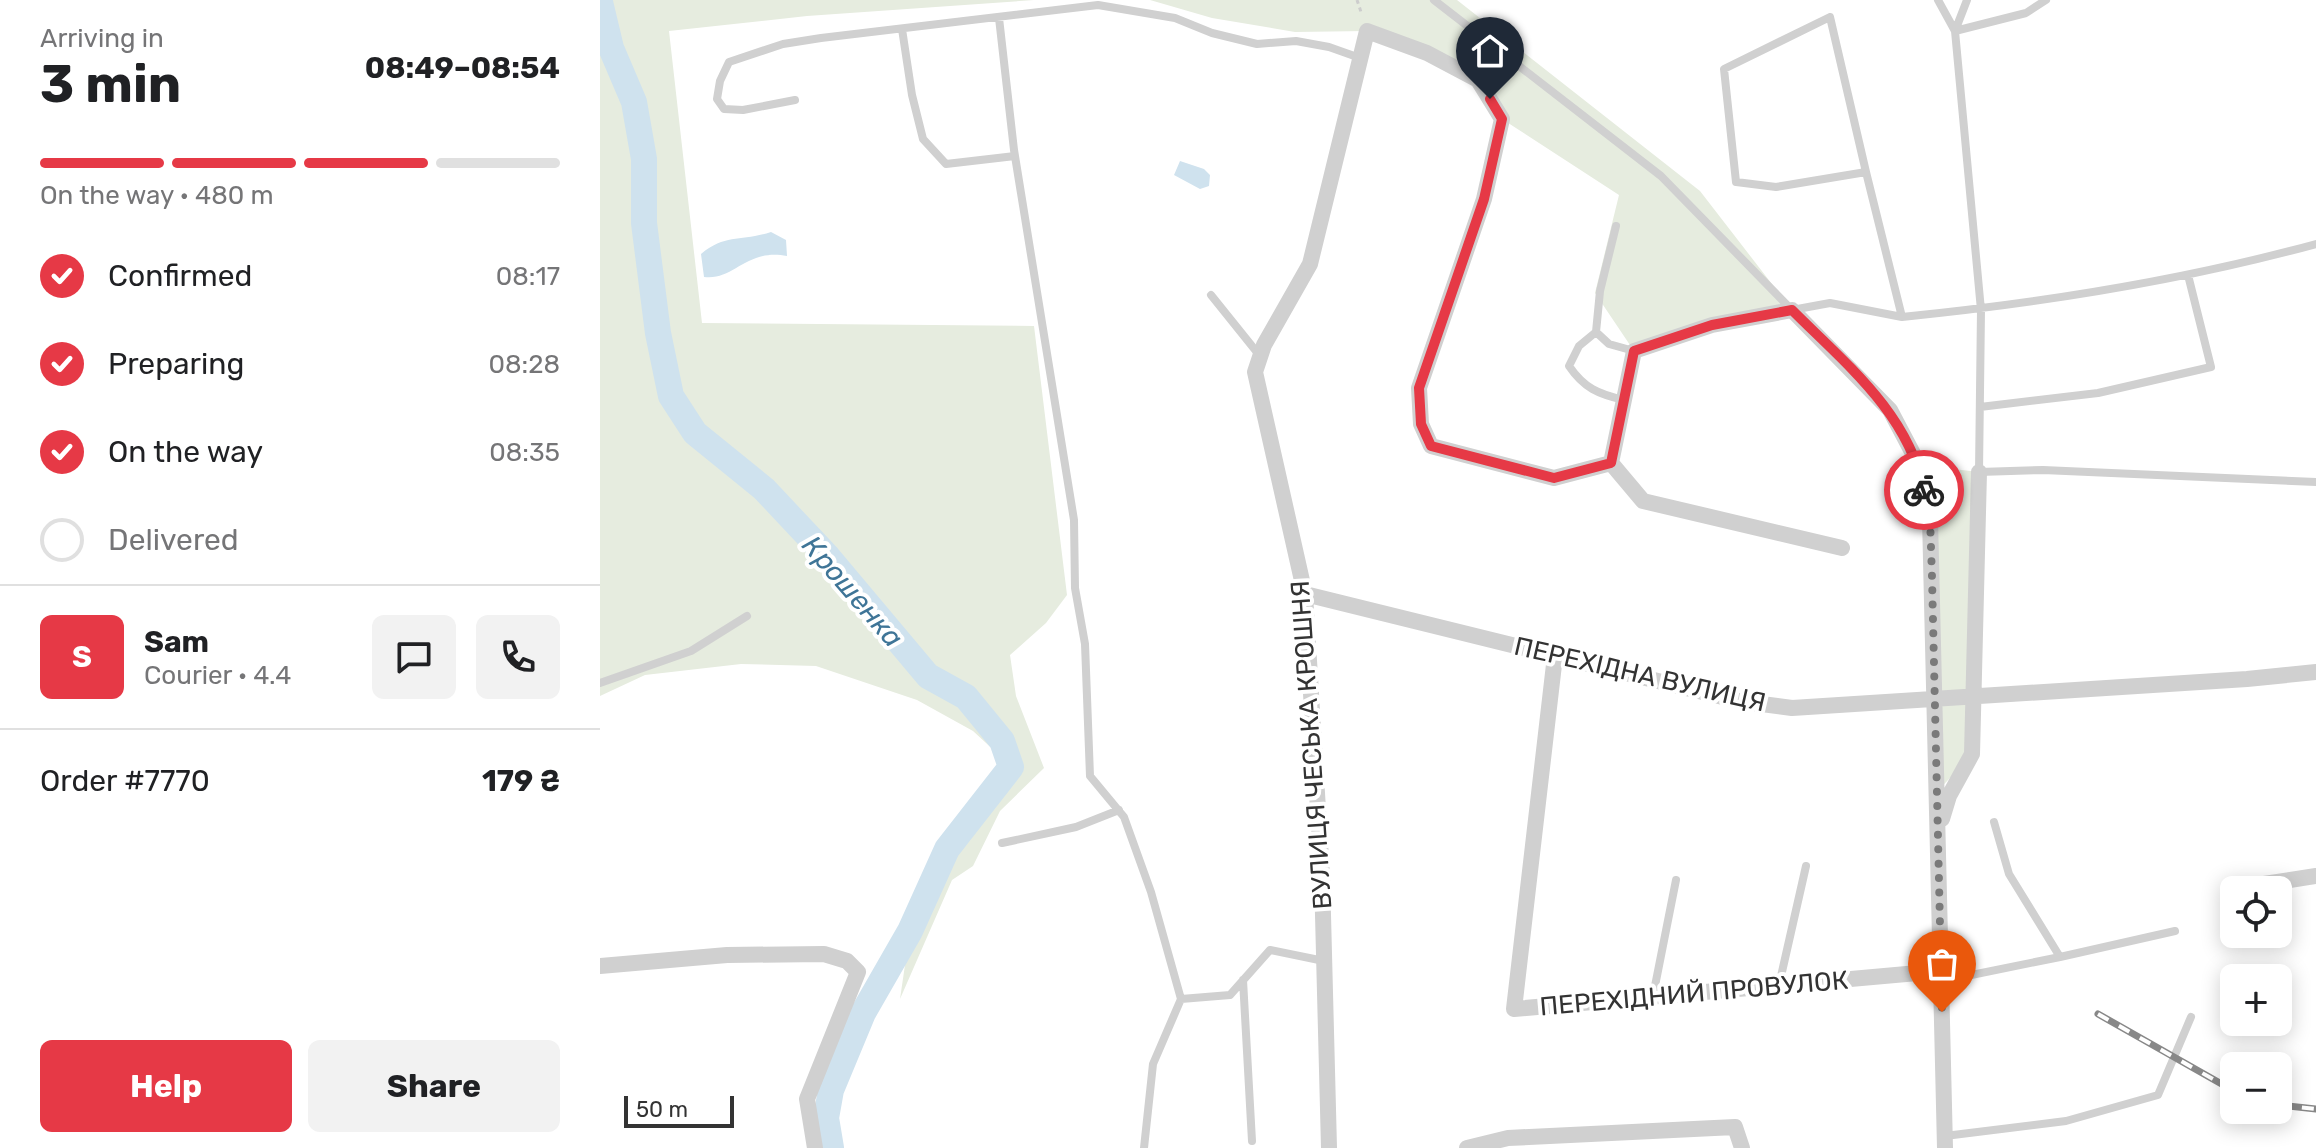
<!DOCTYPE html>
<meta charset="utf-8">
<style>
body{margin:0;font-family:Rubik,sans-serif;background:#f2f2f2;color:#202124;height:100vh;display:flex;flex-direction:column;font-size:30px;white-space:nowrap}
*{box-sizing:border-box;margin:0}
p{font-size:26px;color:#757577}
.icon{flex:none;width:44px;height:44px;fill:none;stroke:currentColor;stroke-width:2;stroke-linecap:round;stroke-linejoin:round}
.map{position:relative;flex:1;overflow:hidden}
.sheet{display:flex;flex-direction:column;background:#fff;width:600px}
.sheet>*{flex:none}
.fabs{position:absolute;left:1620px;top:876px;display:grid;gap:16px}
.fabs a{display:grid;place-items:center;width:72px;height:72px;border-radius:12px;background:#fff;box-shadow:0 4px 20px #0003;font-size:40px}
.scale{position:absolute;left:24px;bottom:20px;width:110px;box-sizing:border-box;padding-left:8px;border:4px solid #333;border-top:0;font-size:22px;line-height:28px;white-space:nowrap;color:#333;-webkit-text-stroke:6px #fff;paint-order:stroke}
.pin{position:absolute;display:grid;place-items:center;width:68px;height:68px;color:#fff;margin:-82px -34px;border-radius:50% 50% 50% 0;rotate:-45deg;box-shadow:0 0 8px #0007}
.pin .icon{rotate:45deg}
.courier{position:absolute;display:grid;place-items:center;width:80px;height:80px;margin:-40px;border:6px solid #e63946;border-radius:50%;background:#fff;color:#222;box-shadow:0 2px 10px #0007}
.overview em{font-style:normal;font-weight:700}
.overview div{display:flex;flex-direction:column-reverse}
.overview{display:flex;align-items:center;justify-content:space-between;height:136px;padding:0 40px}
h1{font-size:52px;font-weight:700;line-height:60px}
.bar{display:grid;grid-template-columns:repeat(4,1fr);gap:12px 8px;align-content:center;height:96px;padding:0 40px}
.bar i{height:10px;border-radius:6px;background:#e0e0e0}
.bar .on{background:#e63946}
.bar p{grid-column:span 4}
.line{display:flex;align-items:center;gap:20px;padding:0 40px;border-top:2px solid #e0e0e0}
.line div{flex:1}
.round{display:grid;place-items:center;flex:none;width:84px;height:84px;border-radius:12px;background:#f2f2f2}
ol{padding:0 40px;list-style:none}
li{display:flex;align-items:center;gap:24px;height:88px}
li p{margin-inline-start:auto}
li .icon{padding:8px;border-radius:50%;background:#e63946;color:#fff;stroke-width:4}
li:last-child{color:#757577}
li i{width:44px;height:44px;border:4px solid #e0e0e0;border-radius:50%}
.action{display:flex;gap:16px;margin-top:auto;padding:16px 40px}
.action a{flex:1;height:92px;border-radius:12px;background:#e63946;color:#fff;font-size:32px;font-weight:700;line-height:92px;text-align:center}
.action a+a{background:#f2f2f2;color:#202124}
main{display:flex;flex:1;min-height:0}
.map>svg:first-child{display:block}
.green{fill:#e6ecdf}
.water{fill:#cfe2ee}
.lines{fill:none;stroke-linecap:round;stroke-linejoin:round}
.river{stroke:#cfe2ee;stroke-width:26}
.path{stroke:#cdcdcd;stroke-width:3;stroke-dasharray:4 4;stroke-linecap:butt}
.service{stroke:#d0d0d0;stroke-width:8}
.minor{stroke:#d0d0d0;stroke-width:16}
.rail-casing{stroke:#888;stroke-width:7}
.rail{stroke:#fff;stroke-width:4;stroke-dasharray:12;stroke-linecap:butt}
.done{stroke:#7a7a7a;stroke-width:8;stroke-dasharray:0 14.4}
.route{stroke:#e63946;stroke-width:10}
.labels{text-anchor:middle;stroke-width:8;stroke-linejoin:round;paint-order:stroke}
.street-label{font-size:26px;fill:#333;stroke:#fff}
.water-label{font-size:28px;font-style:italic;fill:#3f7597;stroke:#fff}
</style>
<main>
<section class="sheet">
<div class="overview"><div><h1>3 min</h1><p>Arriving in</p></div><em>08:49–08:54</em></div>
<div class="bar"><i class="on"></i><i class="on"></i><i class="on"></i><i></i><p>On the way · 480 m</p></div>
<ol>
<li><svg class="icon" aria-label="check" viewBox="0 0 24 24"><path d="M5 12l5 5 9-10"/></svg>Confirmed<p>08:17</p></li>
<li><svg class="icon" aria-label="check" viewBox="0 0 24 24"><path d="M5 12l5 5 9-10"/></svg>Preparing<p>08:28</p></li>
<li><svg class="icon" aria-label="check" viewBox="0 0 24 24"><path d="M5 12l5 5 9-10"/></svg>On the way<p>08:35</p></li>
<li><i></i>Delivered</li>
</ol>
<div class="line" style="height:144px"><b class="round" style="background:#e63946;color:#fff">S</b><div><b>Sam</b><p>Courier · 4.4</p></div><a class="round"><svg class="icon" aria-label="chat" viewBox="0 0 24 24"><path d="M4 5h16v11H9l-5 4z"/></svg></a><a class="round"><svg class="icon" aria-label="phone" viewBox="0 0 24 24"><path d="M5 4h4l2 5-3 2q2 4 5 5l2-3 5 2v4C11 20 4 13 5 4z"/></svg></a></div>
<div class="line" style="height:104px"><div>Order #7770</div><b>179 ₴</b></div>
<div class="action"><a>Help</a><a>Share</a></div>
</section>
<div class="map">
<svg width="1716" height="1148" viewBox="0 0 1716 1148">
<rect width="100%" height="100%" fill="#fff"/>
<path class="green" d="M0,0h434l-227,16 -138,15 33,292 332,3 33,269 -21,28 -36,32 6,41 28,72 -44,43 -27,55 -21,14 -52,119 10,-68 37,-82 64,-83 -38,-35 -56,-31 -101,-34 -75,-2 -96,11 -45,21z
M550,0h307l243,191 92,119 -158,41 -39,-58 24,-98 -117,-76 -24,-39 -111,-49 -72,1 -83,-14z
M1319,465l60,7 -7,282 -35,38 -5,-215z"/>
<path class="water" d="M580,161l24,8 6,6 -1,11 -9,3 -26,-14z
M171,232l15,8 1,16c-41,-8 -53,25 -83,21l-3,-23c26,-21 40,-12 70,-22z"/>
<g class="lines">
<path class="river" d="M0,2l11,46 23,54 10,57v64l14,110 13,63 24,37 69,56 64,68 100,119 38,21 36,44 9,26 -64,82 -37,82 -47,82 -32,77 -5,28 5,30"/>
<path class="path" d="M757,0l5,15"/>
<path class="service" d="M834,0l227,176 131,134 38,-7 72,14
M1338,0l17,31 26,279 -2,162 64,-2 273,12
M399,18l15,132 60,370 1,68 10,56 5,132 34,41 27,75 30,107 -28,65 -9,84
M302,29l10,66 11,44 23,25 69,-8
M1355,31l71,-18 20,-13
M1355,31l12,-31
M195,100l-52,10 -19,-1 -7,-10 3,-18 9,-19 54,-18 38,-6 277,-33 77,13 37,15 45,11 39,-3 33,6 31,11
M1266,172l-36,-155 -106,52 12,113 40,5 90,-15 36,145c139,-14 279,-36 414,-73
M1016,226l-16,65 -4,41 13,12 25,7
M611,295l49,61
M996,332l-17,14 -10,20c15,22 29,28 55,34
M1380,407l118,-14 113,-26 -23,-92
M0,683l91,-32 56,-35
M402,843l74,-16 43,-17
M1460,957l115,-26
M643,980l9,161
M1342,981l118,-24 -51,-83 -15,-52
M1179,985l27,-119
M1053,996l23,-116
M581,999l49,-4 40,-45 54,11
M1345,1136l121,-15 92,-26 33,-78"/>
<path class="minor" d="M1011,463l23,-112 78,-26 80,-15 98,100 29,55 11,53 15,630
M705,594l434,107 53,7 455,-29 69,-7
M955,656l-41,353 426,-38
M1342,819l7,-23 23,-42 7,-282
M1664,884l52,-8
M0,966l127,-11 97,-1 23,7 11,11 -51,127 8,49
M729,1148l-7,-272 -17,-282 -50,-222 9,-27 46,-81 57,-233 60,22 51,27 24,39 -18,80 -65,189 2,36 10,22 123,32 57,-15 32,38 199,47
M867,1148l41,-10 227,-11 7,21"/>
<g class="rail-casing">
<path id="rail" d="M1498,1014l136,77
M1678,1105l38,4"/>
</g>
<use href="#rail" class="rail"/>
</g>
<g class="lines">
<path class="done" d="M1324,490l6,28 2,59 10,435"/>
<path class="route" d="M890,99l12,20 -18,80 -65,189 2,36 10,22 123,32 57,-15 23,-112 78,-26 80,-15c54,54 116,103 132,180"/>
</g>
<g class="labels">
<g class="street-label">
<text transform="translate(1040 674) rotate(13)" y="9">ПЕРЕХІДНА ВУЛИЦЯ</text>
<text transform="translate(711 745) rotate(-94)" y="9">ВУЛИЦЯ ЧЕСЬКА КРОШНЯ</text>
<text transform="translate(1094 993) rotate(-5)" y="9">ПЕРЕХІДНИЙ ПРОВУЛОК</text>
</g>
<g class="water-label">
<text transform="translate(253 591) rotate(49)" y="10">Крошенка</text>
</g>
</g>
</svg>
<div class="fabs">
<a><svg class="icon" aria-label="locate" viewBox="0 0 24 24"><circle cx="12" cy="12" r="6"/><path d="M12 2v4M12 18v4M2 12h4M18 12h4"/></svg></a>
<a>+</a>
<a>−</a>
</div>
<div class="scale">50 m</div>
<div class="pin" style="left:1342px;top:1012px;background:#ea580c"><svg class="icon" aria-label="bag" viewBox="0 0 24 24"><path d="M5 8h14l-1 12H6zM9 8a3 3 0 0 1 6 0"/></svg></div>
<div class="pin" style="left:890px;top:99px;background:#1f2937"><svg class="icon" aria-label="home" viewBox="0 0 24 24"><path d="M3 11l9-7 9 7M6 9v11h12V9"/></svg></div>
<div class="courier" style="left:1324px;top:490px"><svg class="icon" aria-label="bike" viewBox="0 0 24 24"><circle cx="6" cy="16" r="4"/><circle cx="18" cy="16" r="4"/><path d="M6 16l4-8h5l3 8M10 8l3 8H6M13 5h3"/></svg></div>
</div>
</main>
